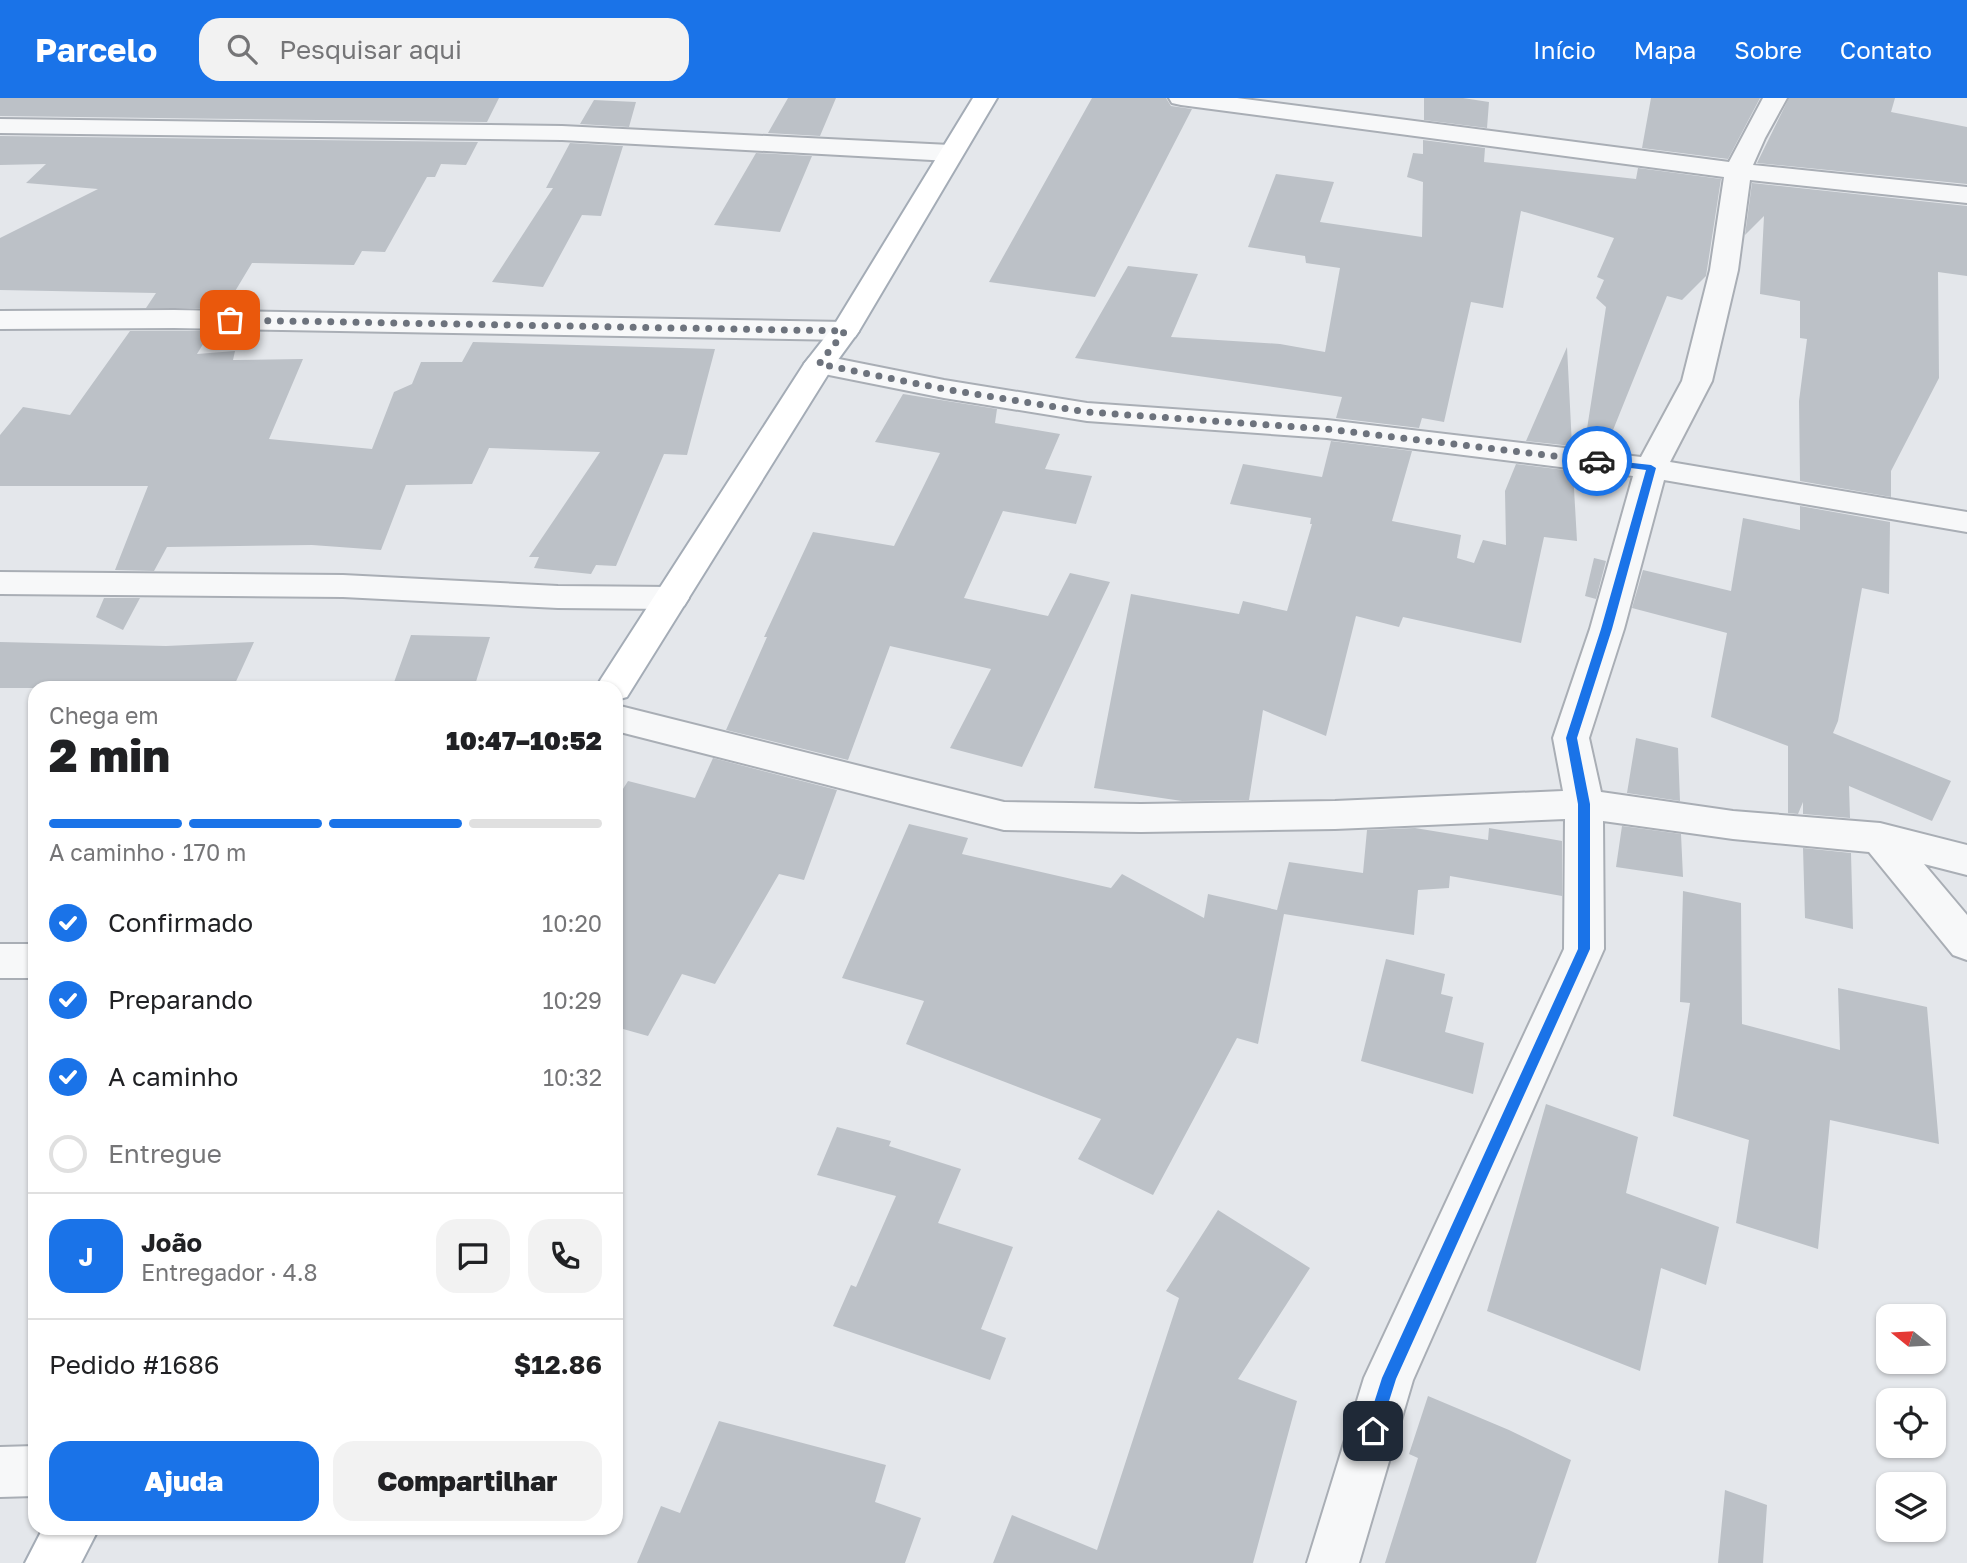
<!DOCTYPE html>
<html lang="pt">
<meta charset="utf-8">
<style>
body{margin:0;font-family:"Golos Text",sans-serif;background:#f2f2f2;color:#202124;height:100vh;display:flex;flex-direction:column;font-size:26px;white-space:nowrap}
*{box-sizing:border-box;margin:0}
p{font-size:23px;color:#757577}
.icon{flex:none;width:38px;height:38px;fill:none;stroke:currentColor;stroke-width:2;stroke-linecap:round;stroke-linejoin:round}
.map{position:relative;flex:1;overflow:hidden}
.side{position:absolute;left:28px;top:583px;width:595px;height:854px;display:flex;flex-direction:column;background:#fff;border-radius:21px;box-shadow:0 2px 5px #0004}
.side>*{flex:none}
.needle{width:46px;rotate:288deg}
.fabs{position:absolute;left:1876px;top:1206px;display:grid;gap:14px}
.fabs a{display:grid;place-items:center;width:70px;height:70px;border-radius:14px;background:#fff;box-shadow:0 2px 5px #0004;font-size:35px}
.pin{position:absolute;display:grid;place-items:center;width:60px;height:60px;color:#fff;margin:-30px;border-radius:14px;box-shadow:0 4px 10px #0006}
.courier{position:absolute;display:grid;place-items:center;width:70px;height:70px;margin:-35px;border:5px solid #1a73e8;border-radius:50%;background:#fff;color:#222;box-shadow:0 2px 9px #0007}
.head em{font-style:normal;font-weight:800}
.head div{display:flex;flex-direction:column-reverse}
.head{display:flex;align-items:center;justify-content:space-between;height:119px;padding:0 21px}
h1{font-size:46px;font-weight:800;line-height:52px}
.bar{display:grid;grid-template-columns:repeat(4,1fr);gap:10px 7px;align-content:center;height:84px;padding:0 21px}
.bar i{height:9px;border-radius:5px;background:#e0e0e0}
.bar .selected{background:#1a73e8}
.bar p{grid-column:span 4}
.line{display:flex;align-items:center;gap:18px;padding:0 21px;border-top:2px solid #e0e0e0}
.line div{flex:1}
.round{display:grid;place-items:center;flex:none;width:74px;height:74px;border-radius:21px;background:#f2f2f2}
ol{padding:0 21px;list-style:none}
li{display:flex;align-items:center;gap:21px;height:77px}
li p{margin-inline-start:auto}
li .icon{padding:7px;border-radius:50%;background:#1a73e8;color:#fff;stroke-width:4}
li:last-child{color:#757577}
li i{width:38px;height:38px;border:4px solid #e0e0e0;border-radius:50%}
.action{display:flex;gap:14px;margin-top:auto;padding:14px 21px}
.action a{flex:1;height:80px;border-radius:21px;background:#1a73e8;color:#fff;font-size:28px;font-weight:800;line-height:80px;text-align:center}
.action a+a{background:#f2f2f2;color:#202124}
header{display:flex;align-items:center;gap:42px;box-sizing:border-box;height:98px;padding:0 35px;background:#1a73e8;color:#fff}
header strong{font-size:33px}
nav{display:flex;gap:38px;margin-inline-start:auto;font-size:24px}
.search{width:490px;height:63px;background:#f2f2f2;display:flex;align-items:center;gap:18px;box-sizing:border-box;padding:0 24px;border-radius:21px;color:#757577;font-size:26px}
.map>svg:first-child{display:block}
.building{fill:#bcc1c7}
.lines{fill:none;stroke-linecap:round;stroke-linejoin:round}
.street-casing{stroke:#a9aeb5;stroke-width:4}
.primary-casing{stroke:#a4acb6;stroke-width:4}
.street{fill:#f7f8f9;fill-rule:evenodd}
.primary{fill:#fff;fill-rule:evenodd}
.route{fill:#1a73e8}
.done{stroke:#6d737d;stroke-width:7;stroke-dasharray:0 12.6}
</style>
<header>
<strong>Parcelo</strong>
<div class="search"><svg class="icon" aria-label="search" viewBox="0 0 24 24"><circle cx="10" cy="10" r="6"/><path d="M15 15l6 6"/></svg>Pesquisar aqui</div>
<nav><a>Início</a><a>Mapa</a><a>Sobre</a><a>Contato</a></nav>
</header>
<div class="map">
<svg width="1967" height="1465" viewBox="0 0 1967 1465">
<rect width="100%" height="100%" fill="#e4e7eb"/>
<path class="building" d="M0,0h499l-12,24 -487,-6z
M788,0h48l-16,38 -52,-3z
M1092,0h74l5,8 21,3 -97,188 -106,-15z
M1424,0h39l26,4 -2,26 -63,-8z
M1651,0h109l-32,61 -86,-11z
M1789,0h106l-4,14 76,15v57l-210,-21z
M594,2l42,2 -7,25 -49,-3z
M0,38l478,6 -12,23 -25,-1 -6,13h-8l-42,75 -23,-1 -8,14 -102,-2 -27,45h-79l10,-15 -156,-3v-52l98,-49 -72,-6 20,-19 -46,1z
M1423,42l62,8 -1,14 152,17 2,-11 83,11 -15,97 -24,24 -15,-4 -62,154 -21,-2 22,-141 -10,-9 8,-18 -7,-3 17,-39 -93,-27 -18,97 -32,-6 -27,120 -22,-4 -3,10 -83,-10 6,-21 -267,-39 53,-92 70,8 -27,63 109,7 45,8 15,-84 -34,-5 -1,-7 -57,-9 28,-73 58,8 -14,40 102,15 1,-55 -16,-5 6,-24 10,1z
M570,45l53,3 -22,70 -19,-1 -39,72 -51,-5 61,-94h-7z
M756,55l56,3 -32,76 -66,-7z
M1752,85l215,23v70l-29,-4 1,106 -48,93v26l-91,-16 -1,-80 8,-62 -7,-1v-37l-40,-7 4,-78 -19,19z
M130,233h81l-14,23 38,-3 -2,9 70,-1 -34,80 103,10 22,-57 18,-8 9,-22h41l11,-20 242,7 -28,106 -23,-1 -48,112 -20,-1 -5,9 -57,-6 5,-11h-10l71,-105 -111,-4 -17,36 -66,1 -25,65 -69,-5 -145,2 -13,24 -39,-1 33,-84h-148v-51l23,-28 47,8z
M1567,249l5,99 -46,-5z
M903,296l94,15 -2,14 65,11 -15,35 47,7 -16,48 -73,-13 -39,87 84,18 22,-43 40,9 -88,185 -72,-19 41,-79 -101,-23 -42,114 -122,-30 41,-93h-3l49,-105 81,14 46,-93 -65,-11z
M1331,343l81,10 -20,70 69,14 -4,23 17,5 9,-23 23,5 -1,-54 11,-27 57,7 4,70 -33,-4 -23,106 -118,-26 -4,10 -43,-11 -30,120 -63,-26 -14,90 -67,1 -88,-13 37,-194 108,20 4,-13 44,10 25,-87h-2l1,-6 -81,-14 13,-40 79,13z
M1800,408l90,16 -1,72 -27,-6 -24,133 -5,12 118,48 -19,40 -83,-35 1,32 -47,-4v-12l-5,12 -10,-1v-67l-77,-29 16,-84 -95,-25 11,-38 88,21 12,-73 57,12z
M1594,460l12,3 -10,38 -11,-3z
M104,500h36l-17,32 -27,-13z
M411,537l79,2 -16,51h-82z
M0,544l166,4 88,-4 -21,46h-233z
M1636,640l42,10 2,53 -53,-8z
M713,660l124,32 -33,90 -25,-6 -64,110 -33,-10 -34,62 -32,-9v-227l12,-19 67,17z
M909,726l59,14 -6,16 149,34 11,-14 82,44 4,-24 69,16 12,-48 74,11 4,-43 48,-2 73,12 1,-12 73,13v55l-112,-20 -1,12 -31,2 -4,45 -130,-21 -26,130 -21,-6 -84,157 -75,-36 23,-40 -195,-75 18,-43 -82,-23z
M1622,728l59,8 2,43 -67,-10z
M1803,750l48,5 2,76 -48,-11z
M1683,793l58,12 1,121 98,26 -2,-62 89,19 12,137 -109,-24 -12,129 -82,-26 13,-83 -76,-24 17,-113 -10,-1z
M1386,861l59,15 -4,20 12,3 -8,35 39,11 -11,51 -112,-33z
M1546,1006l92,33 -12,56 93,34 -13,58 -45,-17 -21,103 -153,-60z
M837,1029l54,14 -2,5 72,23 -23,54 75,24 -32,82 25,9 -16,42 -157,-54 18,-41 5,2 40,-91 -79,-21z
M1218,1112l92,58 -72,111 59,22 -44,162h-260l19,-48 85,35 82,-252 -13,-7z
M1428,1298l81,34 62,30 -35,103h-151l33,-105 -9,-4z
M719,1323l167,44 -11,37 46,16 -16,45h-268l24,-57 19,7z
M1725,1392l42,15 -4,58h-45z"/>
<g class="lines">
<g class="street-casing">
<path id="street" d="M1169,0h68l492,64 34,-64h24l-22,40 -12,27 214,22v16l-217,-23 -12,90 -26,111 -42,81 297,50v20l-303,-52 -40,149 -35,109 12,54 132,19 147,12 87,22v30l-43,-11 43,51v45l-14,-5 -84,-103 -136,-13 -130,-18 1,128 -191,431 -54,183h-52l57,-185 200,-429 1,-130 -230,10 -194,3 -137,-2 -388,-99v-26l388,97 137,2 194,-3 228,-10 -10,-53 37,-109 43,-153 -306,-38 -240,-17 -143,-23 -125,-25 -10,-3 -5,-6 5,-6 10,-3 125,25 143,23 240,17 314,37 41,-76 28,-111 14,-93 -543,-72 -9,-2z
M0,21l562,7 388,19 9,3 4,5 -4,5 -9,3 -388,-21 -562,-7z
M174,212l671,12 10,3 4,6 -4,6 -10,3 -671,-12 -174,1v-18z
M0,474l343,3 215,11 114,1 12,3 5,8 -5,8 -12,3 -114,-1 -215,-11 -343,-3z
M0,846h35v34h-35z
M35,1348v50l-35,1v-50z"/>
</g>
<g class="primary-casing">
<path id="primary" d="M973,0h24l-138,233 -27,37 -205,329 -11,3v-12h-20l5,-9 203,-315 29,-37z
M43,1430h56l-18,35h-56z"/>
</g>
<use href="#street" class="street"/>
<use href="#primary" class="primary"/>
</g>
<path class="route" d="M1597,361l54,6 5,3 -44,161 -35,109 13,66v145l-194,430 -18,57 -5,2 -5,-2 -3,-5 17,-53 196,-429v-145l-12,-66 35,-109 45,-159 -53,-7 -1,-2z"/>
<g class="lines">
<path class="done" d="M230,222l615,11 -26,33 125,25 143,23 239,17 271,32"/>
</g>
</svg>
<div class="fabs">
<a><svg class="needle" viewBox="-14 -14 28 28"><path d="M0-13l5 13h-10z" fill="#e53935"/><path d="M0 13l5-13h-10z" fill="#757577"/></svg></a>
<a><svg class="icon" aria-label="locate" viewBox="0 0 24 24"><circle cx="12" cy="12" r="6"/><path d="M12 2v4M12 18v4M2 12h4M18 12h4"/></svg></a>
<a><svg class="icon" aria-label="layers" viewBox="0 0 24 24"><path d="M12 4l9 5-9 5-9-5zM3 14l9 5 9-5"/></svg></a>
</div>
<div class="pin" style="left:230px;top:222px;background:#ea580c"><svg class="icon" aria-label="bag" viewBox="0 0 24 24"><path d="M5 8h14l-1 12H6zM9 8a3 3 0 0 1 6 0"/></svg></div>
<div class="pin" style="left:1373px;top:1333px;background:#1f2937"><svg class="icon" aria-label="home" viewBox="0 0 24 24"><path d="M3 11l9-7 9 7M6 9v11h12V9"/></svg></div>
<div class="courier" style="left:1597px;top:363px"><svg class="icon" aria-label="car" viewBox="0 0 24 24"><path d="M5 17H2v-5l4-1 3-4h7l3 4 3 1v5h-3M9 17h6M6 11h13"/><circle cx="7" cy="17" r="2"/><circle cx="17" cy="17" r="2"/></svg></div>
<section class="side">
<div class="head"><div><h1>2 min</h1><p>Chega em</p></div><em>10:47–10:52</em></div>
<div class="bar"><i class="selected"></i><i class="selected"></i><i class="selected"></i><i></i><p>A caminho · 170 m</p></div>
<ol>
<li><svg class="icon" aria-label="check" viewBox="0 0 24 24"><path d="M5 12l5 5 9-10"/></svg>Confirmado<p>10:20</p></li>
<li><svg class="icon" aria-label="check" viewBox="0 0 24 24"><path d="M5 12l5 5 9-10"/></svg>Preparando<p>10:29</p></li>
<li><svg class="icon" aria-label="check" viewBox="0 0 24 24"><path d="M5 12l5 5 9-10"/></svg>A caminho<p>10:32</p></li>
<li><i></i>Entregue</li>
</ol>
<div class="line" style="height:126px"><b class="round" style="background:#1a73e8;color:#fff">J</b><div><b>João</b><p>Entregador · 4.8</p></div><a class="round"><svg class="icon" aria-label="chat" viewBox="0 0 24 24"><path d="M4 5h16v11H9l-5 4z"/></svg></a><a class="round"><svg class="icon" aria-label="phone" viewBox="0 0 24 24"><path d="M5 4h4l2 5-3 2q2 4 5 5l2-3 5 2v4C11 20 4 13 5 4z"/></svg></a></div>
<div class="line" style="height:91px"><div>Pedido #1686</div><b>$12.86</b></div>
<div class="action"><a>Ajuda</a><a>Compartilhar</a></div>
</section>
</div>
